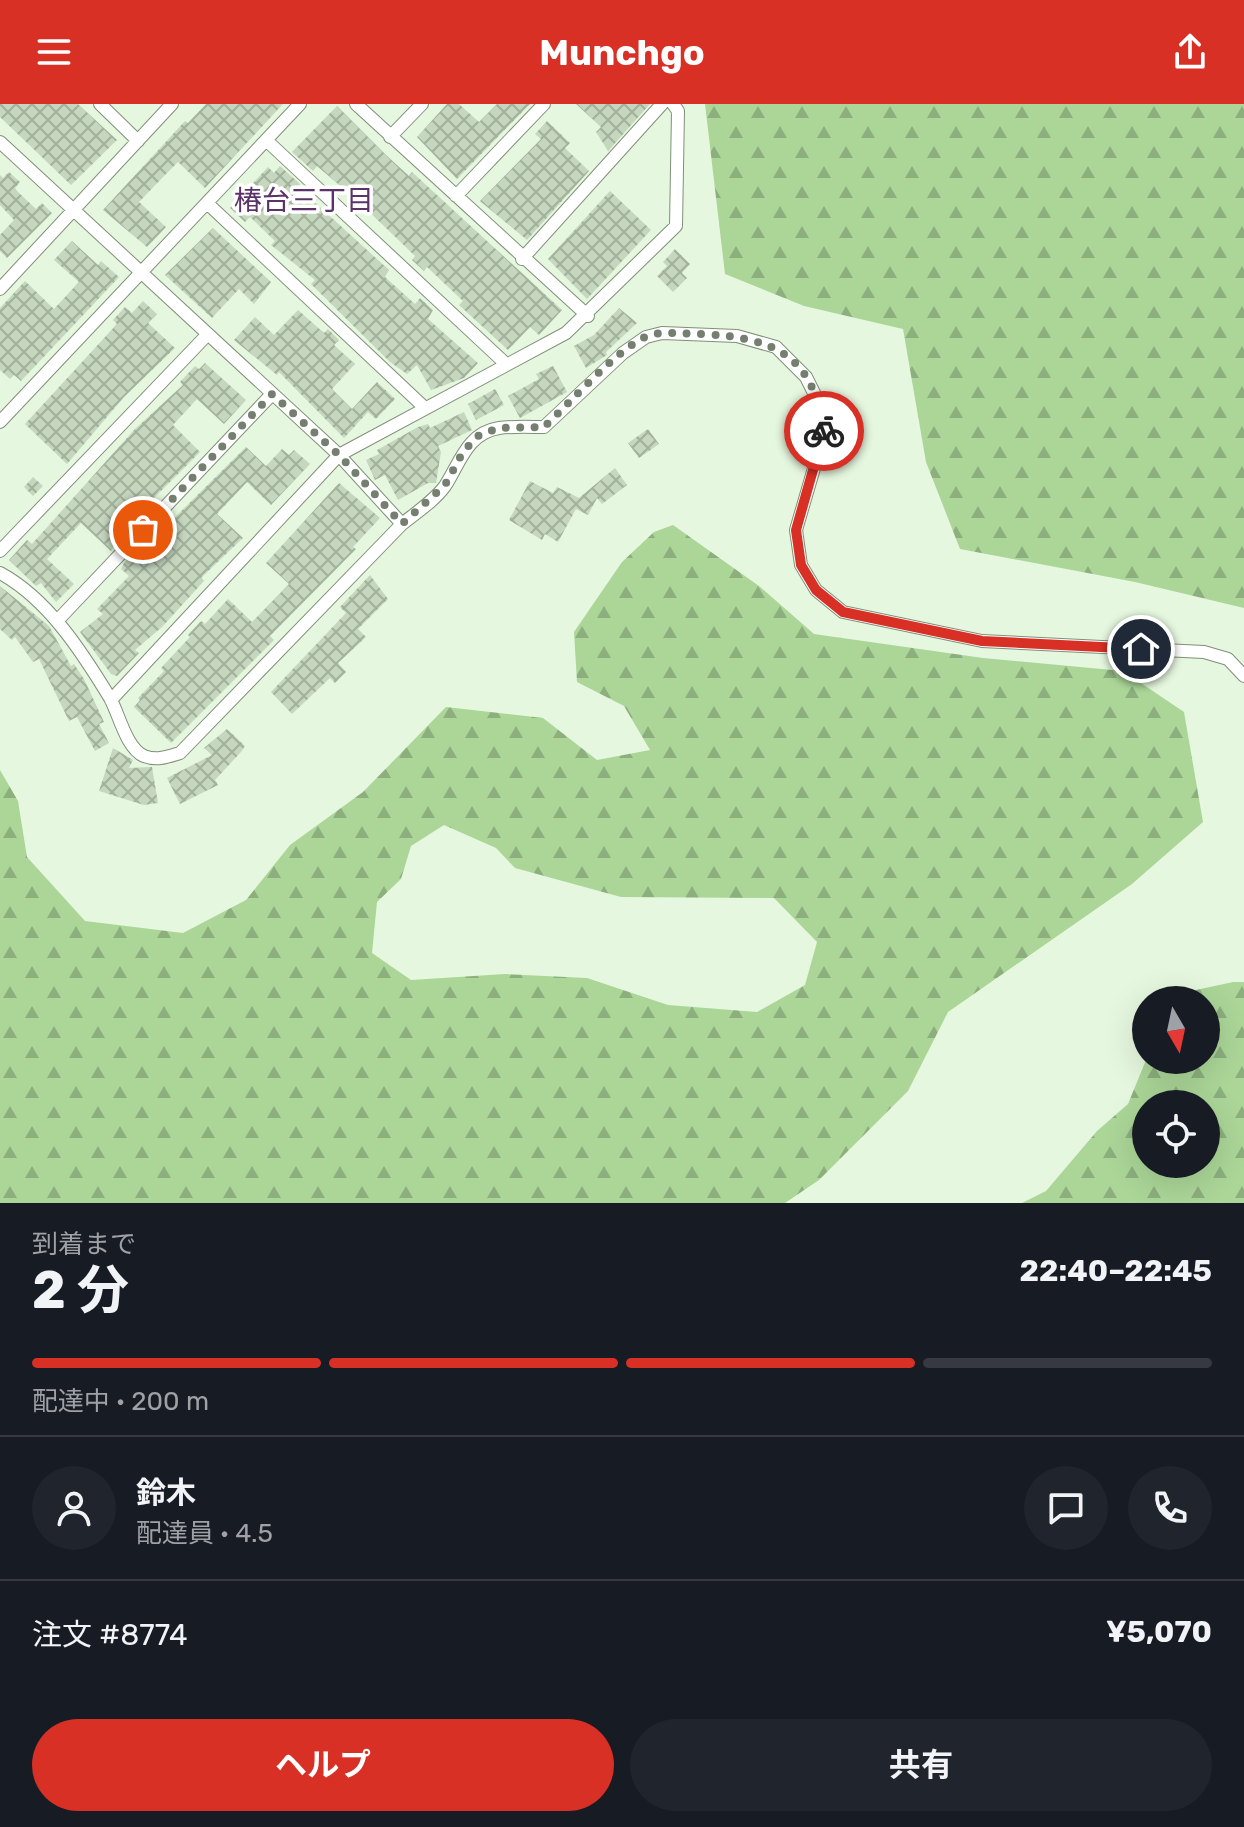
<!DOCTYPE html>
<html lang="ja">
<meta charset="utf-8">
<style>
body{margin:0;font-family:Rubik,"Noto Sans JP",sans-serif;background:#20242c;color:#f1f3f6;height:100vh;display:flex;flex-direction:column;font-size:30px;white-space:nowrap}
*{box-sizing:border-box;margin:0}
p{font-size:26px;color:#9ea1a6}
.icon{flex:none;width:44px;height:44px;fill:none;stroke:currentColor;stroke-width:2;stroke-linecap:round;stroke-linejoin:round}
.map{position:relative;height:1099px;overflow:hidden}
.details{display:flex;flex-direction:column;background:#171b24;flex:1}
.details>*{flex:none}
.needle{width:52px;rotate:171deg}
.controls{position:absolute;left:1132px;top:882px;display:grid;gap:16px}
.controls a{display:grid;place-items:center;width:88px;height:88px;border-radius:50%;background:#171b24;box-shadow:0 8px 32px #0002;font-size:40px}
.pin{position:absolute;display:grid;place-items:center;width:68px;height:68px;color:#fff;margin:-34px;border:4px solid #fff;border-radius:50%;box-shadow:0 2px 8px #0007}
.courier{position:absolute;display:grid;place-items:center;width:80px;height:80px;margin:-40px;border:6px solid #d93025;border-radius:50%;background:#fff;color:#222;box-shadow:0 2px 10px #0007}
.head em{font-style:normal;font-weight:700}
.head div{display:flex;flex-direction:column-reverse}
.head{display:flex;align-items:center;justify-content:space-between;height:136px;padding:0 32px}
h1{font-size:52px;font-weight:700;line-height:60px}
.bar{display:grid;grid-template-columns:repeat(4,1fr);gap:12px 8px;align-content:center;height:96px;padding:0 32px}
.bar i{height:10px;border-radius:6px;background:#363941}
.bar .current{background:#d93025}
.bar p{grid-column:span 4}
.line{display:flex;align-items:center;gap:20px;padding:0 32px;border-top:2px solid #363941}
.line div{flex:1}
.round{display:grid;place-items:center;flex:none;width:84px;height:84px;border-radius:42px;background:#20242c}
.primary-button{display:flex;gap:16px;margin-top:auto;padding:16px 32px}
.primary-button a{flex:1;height:92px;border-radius:48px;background:#d93025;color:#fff;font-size:32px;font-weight:700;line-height:92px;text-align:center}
.primary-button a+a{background:#20242c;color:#f1f3f6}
header{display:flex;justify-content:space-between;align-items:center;height:104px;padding:0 32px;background:#d93025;color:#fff;font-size:36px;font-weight:700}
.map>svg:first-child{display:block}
.forest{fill:url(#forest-firs);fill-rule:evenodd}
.building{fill:url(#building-cross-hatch)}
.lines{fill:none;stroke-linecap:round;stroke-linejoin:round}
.minor-casing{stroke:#808f79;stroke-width:14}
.minor{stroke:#fff;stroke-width:12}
.done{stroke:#747f70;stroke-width:8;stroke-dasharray:0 14.4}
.route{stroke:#d93025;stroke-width:10}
.labels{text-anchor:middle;stroke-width:7;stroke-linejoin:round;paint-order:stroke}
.neighbourhood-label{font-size:28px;fill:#5b3369;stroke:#fff}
</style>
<header><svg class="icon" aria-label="menu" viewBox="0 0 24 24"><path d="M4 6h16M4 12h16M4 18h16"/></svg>Munchgo<svg class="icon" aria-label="share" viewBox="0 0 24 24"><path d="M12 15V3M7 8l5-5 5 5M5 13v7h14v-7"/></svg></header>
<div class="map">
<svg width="1244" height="1099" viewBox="0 0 1244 1099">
<defs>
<pattern id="forest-firs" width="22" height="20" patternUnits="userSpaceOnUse" patternTransform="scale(2)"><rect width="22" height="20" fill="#abd698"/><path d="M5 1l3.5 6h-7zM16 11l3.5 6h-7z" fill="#8caf7d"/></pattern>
<pattern id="building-cross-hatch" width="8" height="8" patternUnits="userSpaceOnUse" patternTransform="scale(2)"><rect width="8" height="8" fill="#c6d7bf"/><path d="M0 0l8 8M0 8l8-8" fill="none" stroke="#a2b09c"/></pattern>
</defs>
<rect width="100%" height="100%" fill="#e6f7df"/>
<path class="forest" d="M705,0h539v504l-109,-26 -175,-33 -34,-87 -23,-133 -99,-23 -79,-32z
M673,421l86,61 55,48 169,24 140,13 61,41 19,110 -71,62 -184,128 -40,79 -89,89 -34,23h-785v-433l18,31 9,56 58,64 98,12 63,-33 44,-55 73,-53 83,-85 97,11 54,42 53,-10 -26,-44 -47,-24 -3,-50 48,-70 32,-30zM444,721l52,23 19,20 106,29 153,1 43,44 -12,43 -48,27 -89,-7 -81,-27 -82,-4 -94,6 -39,-27 5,-51 24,-23 10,-33z
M1233,878h11v221h-222l24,-12 51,-60 31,-27 18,-44h60v-60h-28l18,-10zM1206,1000v60h-60v-60z"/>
<path class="building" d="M0,0h78l39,36 -46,45 -71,-68z
M206,0h77l-78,84 -27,-26 -14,14 -25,26 27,25 -19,20 -44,-37 82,-89 3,2z
M447,0h12l20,18 18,-18h33l-73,75 -40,-42z
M576,0h74l-42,47 -12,-19 5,-5z
M337,2l49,49 23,21 3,-4 150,138 -23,25 -9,-8 -22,23 -49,-45 4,-4 -36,-34 -3,4 -12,-11 3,-4 -56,-54 -42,-36 -4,5 -21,-19z
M547,17l23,22 -5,5 24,23 -62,69 -47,-39 61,-62 -6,-5z
M280,62l20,18 -2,3 91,83 -4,7 30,27 5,-6 13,12 -5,9 50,44 -14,15 -33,12 -14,-25 -10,9 -17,-12 -79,-78 4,-4 -44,-35 4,-4 -25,-24 -5,5 -15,-14 38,-41 6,6z
M9,68l11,10 -5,6 3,4 18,17 6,-6 10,10 -45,45 -7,-7v-16l14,-15 -14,-15v-30l3,3z
M610,87l41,39 -64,69 -39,-40z
M213,124l58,54 -17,22 -15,-15 -27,29 -47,-43z
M72,137l26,24 3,-4 18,16 -98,104 -7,-6 -4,4 -10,-9v-62l25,-27 29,28 25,-27 -25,-22z
M675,145l15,15 -8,9 5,5 -14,14 -16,-16 10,-10 -4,-4z
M143,197l14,13 -9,9 27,25 -51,49 -57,67 -42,-40 92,-100 -4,-4 12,-13 7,6z
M619,204l18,15 -31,29 1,3 -21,13 -12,-22 20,-11z
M298,206l26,23 4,-4 11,11 -5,5 21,19 -23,25 20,20 25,-27 18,17 -19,20 -8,-7 -24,26 -65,-66 -2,3 -43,-35 21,-23 19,18z
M205,259l41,37 -22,24 -27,-25 -24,26 27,27 -74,74 -15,25 -30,-28 -34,36 27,25 -18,18 -15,-19 -5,3 -27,-26 18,-20 5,4 103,-115 48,-44 -3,-3 15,-16 4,3z
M553,262l14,26 -47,26 -12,-22 31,-17 -3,-5z
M495,285l9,16 -28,15 -8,-16z
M464,308l8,18 -34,16 3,6 -5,31h-8l-30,17 -13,-25 -10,5 -9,-20 13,-6 -2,-4 41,-23 10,-3 2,4z
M648,325l11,15 -20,14 -11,-15z
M246,343l20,19 16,-17 7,6 5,-5 16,14 -39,41 -24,-23 -30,32 26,24 -42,40 3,3 -42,46 -27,23 4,3 -22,23 -6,-2 -31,-42 23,-18 -6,-5 32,-33 -8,-7 3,-6 10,-10 8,8 25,-26 -5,-5z
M615,364l12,17 -25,19 -5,-6 -9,17 -12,-6 -18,33 -13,-8 -3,6 -33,-20 21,-39 23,12 4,-6 22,11z
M33,373l10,9 -10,10 -9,-9z
M339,379l41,35 -27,29 3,2 -86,87 4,4 -103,103 -37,-36 6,-7 -2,-2 26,-27 -3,-3 29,-31 -2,-2 13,-14 4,3 23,-25 24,23 37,-38 -23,-21z
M370,471l18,24 -30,30 8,8 -28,26 8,9 -11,11 -5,-5 -38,36 -21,-22 75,-79 -6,-6z
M0,482l49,40 22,40 3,-2 10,15 20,43 -5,2 10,19 -14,8 -18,-34 -8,4 -30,-62 -6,3 -18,-25 -3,3 -12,-11z
M227,625l18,17 -4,6 -26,28 3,5 -38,19 -13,-26 45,-23 -8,-7z
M113,644l20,12 -4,8 23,-1 6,36 -14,2 -45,-14z"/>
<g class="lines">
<g class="minor-casing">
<path id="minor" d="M100,0l38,37
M356,0l232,212
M390,33l32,-33
M266,36l240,224
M0,38l339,313 63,69
M456,92l88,-92
M207,99l218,205
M522,155l140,-155
M0,185l172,-185
M0,318l300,-318
M0,447l207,-216
M0,469c48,26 82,79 110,125 9,16 16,50 34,58 13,5 23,1 36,-3l222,-229c15,-12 32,-23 43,-38 15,-23 22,-53 54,-58 15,-2 31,-1 45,-1l79,-74 23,-16 16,-4 75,3 39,11 30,30 10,20 8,37 -28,96 5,35 15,25 27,22 139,29 222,11 24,7 16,17
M57,517l215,-227
M111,596l228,-245 227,-122 110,-107 2,-115 -5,-7"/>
</g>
<use href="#minor" class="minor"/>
</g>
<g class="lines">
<path class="done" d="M143,426l129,-136 67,61 63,69 43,-39 18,-33 15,-16 20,-8 46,-1c27,-25 70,-75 101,-90 16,-7 38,-3 55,-3 71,3 113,19 124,97"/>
<path class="route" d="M824,327l-28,99 5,35 15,25 27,22 139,29 159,8"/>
</g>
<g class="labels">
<g class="neighbourhood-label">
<text x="304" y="106">椿台三丁目</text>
</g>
</g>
</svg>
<div class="controls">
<a><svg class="needle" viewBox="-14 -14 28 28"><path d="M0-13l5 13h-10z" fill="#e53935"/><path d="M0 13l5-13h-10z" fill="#9ea1a6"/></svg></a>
<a><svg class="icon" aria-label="locate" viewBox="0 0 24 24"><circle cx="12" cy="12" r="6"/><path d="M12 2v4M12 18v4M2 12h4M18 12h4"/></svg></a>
</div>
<div class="pin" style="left:143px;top:426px;background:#ea580c"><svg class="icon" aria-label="bag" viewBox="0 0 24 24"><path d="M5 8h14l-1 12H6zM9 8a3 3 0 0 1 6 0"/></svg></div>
<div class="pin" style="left:1141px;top:545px;background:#1f2937"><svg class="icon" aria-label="home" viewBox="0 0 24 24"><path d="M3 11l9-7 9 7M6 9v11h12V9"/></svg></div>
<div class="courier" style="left:824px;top:327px"><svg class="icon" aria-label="bike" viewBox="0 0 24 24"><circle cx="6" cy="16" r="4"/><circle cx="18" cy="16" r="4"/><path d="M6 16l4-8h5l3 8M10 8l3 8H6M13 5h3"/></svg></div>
</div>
<section class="details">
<div class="head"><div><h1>2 分</h1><p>到着まで</p></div><em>22:40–22:45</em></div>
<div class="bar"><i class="current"></i><i class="current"></i><i class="current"></i><i></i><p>配達中 · 200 m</p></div>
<div class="line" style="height:144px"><a class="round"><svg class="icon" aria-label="person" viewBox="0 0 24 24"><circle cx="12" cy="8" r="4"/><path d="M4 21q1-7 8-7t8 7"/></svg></a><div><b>鈴木</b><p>配達員 · 4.5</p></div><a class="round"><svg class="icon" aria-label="chat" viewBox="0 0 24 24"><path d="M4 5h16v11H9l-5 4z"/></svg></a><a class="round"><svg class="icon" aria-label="phone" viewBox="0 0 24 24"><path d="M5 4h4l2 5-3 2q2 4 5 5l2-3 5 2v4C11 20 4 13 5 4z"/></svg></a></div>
<div class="line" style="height:104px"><div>注文 #8774</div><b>¥5,070</b></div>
<div class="primary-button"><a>ヘルプ</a><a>共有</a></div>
</section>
